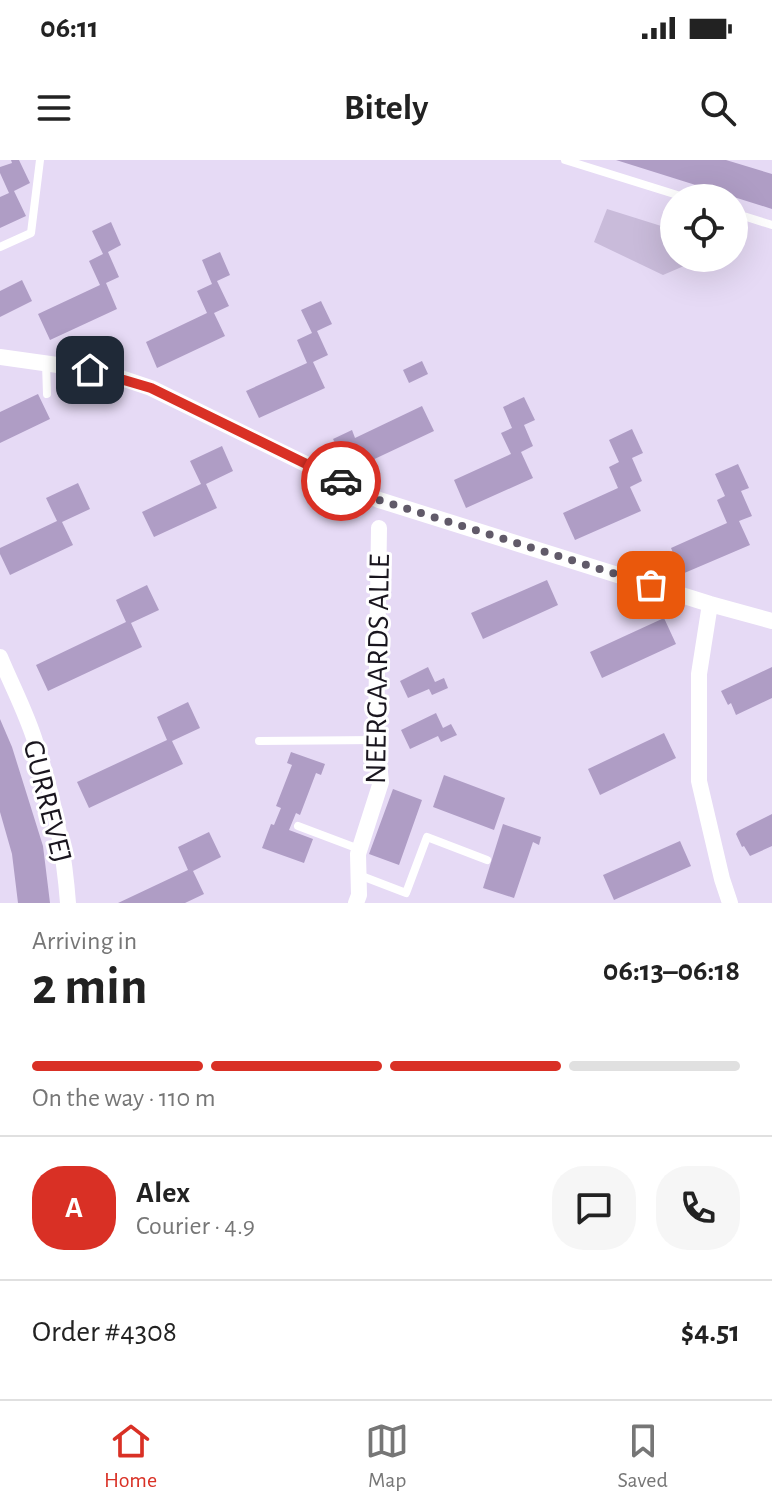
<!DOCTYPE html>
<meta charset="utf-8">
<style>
body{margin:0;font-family:"Alegreya Sans",sans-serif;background:#f6f6f6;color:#222;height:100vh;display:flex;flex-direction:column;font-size:30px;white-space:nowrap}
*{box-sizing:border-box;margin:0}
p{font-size:26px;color:#767676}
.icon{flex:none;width:44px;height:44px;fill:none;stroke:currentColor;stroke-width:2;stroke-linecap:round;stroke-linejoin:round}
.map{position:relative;height:743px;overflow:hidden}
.side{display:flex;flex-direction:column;background:#fff;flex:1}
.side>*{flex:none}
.tools{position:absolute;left:660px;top:24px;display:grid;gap:16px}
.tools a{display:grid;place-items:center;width:88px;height:88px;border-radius:50%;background:#fff;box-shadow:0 8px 32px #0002;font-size:40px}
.pin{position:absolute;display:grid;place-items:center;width:68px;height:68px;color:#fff;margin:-34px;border-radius:16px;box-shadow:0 4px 12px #0006}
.courier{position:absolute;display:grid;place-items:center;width:80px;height:80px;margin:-40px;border:6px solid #d93025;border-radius:50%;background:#fff;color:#222;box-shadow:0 2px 10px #0007}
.summary em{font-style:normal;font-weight:700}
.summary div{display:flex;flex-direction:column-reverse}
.summary{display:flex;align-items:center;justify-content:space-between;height:136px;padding:0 32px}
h1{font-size:52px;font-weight:700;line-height:60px}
.bar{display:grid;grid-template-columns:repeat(4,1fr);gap:12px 8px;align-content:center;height:96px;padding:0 32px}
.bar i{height:10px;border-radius:6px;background:#e0e0e0}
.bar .on{background:#d93025}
.bar p{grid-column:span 4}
.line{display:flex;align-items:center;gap:20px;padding:0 32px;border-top:2px solid #e0e0e0}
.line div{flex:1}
.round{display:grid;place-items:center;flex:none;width:84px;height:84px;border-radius:32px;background:#f6f6f6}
.status{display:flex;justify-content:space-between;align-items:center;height:56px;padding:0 40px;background:#fff;direction:ltr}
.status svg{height:22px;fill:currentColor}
header{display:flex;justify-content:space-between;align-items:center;height:104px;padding:0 32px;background:#fff;font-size:36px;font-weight:700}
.menu{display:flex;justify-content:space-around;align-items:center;height:112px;border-top:2px solid #e0e0e0;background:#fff;font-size:22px;color:#767676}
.menu a{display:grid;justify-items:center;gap:4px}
.menu .on{color:#d93025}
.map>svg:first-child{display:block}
.green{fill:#c9bbda}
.building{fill:#af9dc5}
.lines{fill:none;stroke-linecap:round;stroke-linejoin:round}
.lane{stroke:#fff;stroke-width:8}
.street{stroke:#fff;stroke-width:16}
.done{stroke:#615a69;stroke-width:8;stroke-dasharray:0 14.4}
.route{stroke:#d93025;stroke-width:10}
.labels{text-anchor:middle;stroke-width:6;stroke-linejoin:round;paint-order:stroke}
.street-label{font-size:30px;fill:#19151e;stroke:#fff}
</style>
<div class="status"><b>06:11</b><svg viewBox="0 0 49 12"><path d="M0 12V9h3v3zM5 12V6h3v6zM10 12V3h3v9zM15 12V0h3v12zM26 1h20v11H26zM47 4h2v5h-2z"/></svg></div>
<header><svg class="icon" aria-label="menu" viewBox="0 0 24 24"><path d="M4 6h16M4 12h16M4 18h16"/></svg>Bitely<svg class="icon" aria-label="search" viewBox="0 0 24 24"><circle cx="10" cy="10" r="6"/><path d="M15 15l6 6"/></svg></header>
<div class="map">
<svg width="772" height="743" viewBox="0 0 772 743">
<rect width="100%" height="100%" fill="#e6daf5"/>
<path class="green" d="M607,49l67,21v28h19l-2,5 -28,12 -69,-33z"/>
<path class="building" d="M11,0h8l11,23 -16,8 12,25 -26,12v-31l9,-4 -9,-20v-6l12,-4z
M616,0h110l46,14v35z
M111,62l10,23 -13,7 11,25 -13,6 11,26 -67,31 -12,-26 62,-29 -11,-24 14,-7 -11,-23z
M220,92l10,23 -13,6 12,25 -15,7 11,23 -68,32 -11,-26 61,-29 -10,-22 15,-7 -10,-24z
M22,120l10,21 -32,16v-26z
M321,141l11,23 -15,7 11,24 -15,7 12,26 -66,30 -13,-27 61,-28 -10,-23 15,-7 -11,-23z
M422,201l6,13 -19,9 -6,-13z
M38,234l12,25 -50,24v-31z
M524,237l11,23 -11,5 9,21 -12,6 12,26 -67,30 -12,-28 57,-26 -10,-21 11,-5 -9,-21z
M422,246l12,25 -68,32 -8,-18 -18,8 -7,-14 19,-9 3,8z
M632,269l11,24 -11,5 10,23 -12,6 11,24 -66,29 -12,-27 55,-25 -9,-21 10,-5 -10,-22z
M222,286l11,25 -27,13 11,24 -63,29 -12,-25 59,-28 -11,-23z
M738,304l11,24 -8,3 11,25 -13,5 11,24 -68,29 -11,-26 56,-25 -10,-23 8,-4 -10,-22z
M78,323l12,26 -28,13 11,23 -63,30 -10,-21v-6l57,-27 -11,-23z
M547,420l11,25 -75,34 -12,-26z
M147,425l12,25 -28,13 11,24 -94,44 -12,-26 90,-43 -10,-22z
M664,458l12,26 -74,34 -12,-26z
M428,507l7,15 9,-4 4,10 -16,7 -3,-6 -21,9 -8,-17z
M772,507v31l-36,17 -5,-12 -3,2 -7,-14z
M188,542l12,26 -28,13 11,23 -94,44 -12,-26 90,-42 -10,-23z
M436,553l7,15 8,-4 6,11 -16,7 -3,-6 -28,13 -9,-19z
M0,559l12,28 31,99 7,57h-32l-6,-49 -12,-42z
M664,573l12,25 -76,37 -12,-26z
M291,592l34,12 -4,11 -5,-2 -16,42 -4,-2 -7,17 24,9 -9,24 -42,-15 9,-24 3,1 7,-17 -5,-2 16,-41 -5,-2z
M444,615l61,23 -11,32 -61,-23z
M393,629l29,11 -23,65 -30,-11z
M772,654v32l-22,10 -6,-10 -2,1 -6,-13 2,-3z
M503,664l38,13 -2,8 -6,-3 -19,56 -31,-10z
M209,672l12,25 -28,14 11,23 -19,9h-67l70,-33 -10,-23z
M680,681l11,25 -77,34 -11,-25z"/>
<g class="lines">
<path class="lane" d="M565,0l122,38
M734,53l38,12
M0,87l31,-14 9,-73
M46,203l1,31
M259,581l118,-1
M298,666l61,23
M359,715l47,18 21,-56 60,23"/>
<path class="street" d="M0,197l100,14 51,17 228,112 331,104 62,17
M710,444l-11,70v107l23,98 8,24
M0,497c12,29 27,57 36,87 17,51 28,106 32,159
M356,743l3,-8 -1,-41 23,-72 -5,-50 3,-204"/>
</g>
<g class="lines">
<path class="done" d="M341,321l38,19 272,85"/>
<path class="route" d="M90,210l61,18 190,93"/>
</g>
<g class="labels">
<g class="street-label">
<text transform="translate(377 509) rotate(-89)" y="10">NEERGAARDS ALLE</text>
<text transform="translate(48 641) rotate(76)" y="10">GURREVEJ</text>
</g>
</g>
</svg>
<div class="tools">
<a><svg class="icon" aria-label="locate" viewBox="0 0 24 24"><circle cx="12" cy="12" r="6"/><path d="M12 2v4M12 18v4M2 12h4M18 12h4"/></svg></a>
</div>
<div class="pin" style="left:651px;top:425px;background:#ea580c"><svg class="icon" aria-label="bag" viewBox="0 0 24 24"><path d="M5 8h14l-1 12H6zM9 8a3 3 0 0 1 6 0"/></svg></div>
<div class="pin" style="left:90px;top:210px;background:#1f2937"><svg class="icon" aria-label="home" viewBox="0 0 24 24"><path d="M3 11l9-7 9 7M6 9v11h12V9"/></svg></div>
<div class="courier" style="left:341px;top:321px"><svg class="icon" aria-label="car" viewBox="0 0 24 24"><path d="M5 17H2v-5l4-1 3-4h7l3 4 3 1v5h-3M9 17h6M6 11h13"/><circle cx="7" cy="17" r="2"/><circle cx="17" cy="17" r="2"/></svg></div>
</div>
<section class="side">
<div class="summary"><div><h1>2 min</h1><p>Arriving in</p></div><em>06:13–06:18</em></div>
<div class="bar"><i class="on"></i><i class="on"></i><i class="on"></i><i></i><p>On the way · 110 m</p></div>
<div class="line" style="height:144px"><b class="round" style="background:#d93025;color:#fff">A</b><div><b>Alex</b><p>Courier · 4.9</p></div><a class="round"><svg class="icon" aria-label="chat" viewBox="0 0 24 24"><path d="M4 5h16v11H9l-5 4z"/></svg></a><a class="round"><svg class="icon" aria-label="phone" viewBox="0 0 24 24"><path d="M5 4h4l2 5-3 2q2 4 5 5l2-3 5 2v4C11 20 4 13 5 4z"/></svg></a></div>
<div class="line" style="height:104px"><div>Order #4308</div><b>$4.51</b></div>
</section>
<nav class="menu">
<a class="on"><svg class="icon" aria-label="home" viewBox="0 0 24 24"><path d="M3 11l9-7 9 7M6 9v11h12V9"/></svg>Home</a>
<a><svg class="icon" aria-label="map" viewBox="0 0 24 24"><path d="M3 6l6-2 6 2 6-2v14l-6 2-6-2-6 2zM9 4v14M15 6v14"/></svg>Map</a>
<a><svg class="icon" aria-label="saved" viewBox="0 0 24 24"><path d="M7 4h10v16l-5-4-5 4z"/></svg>Saved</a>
</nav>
